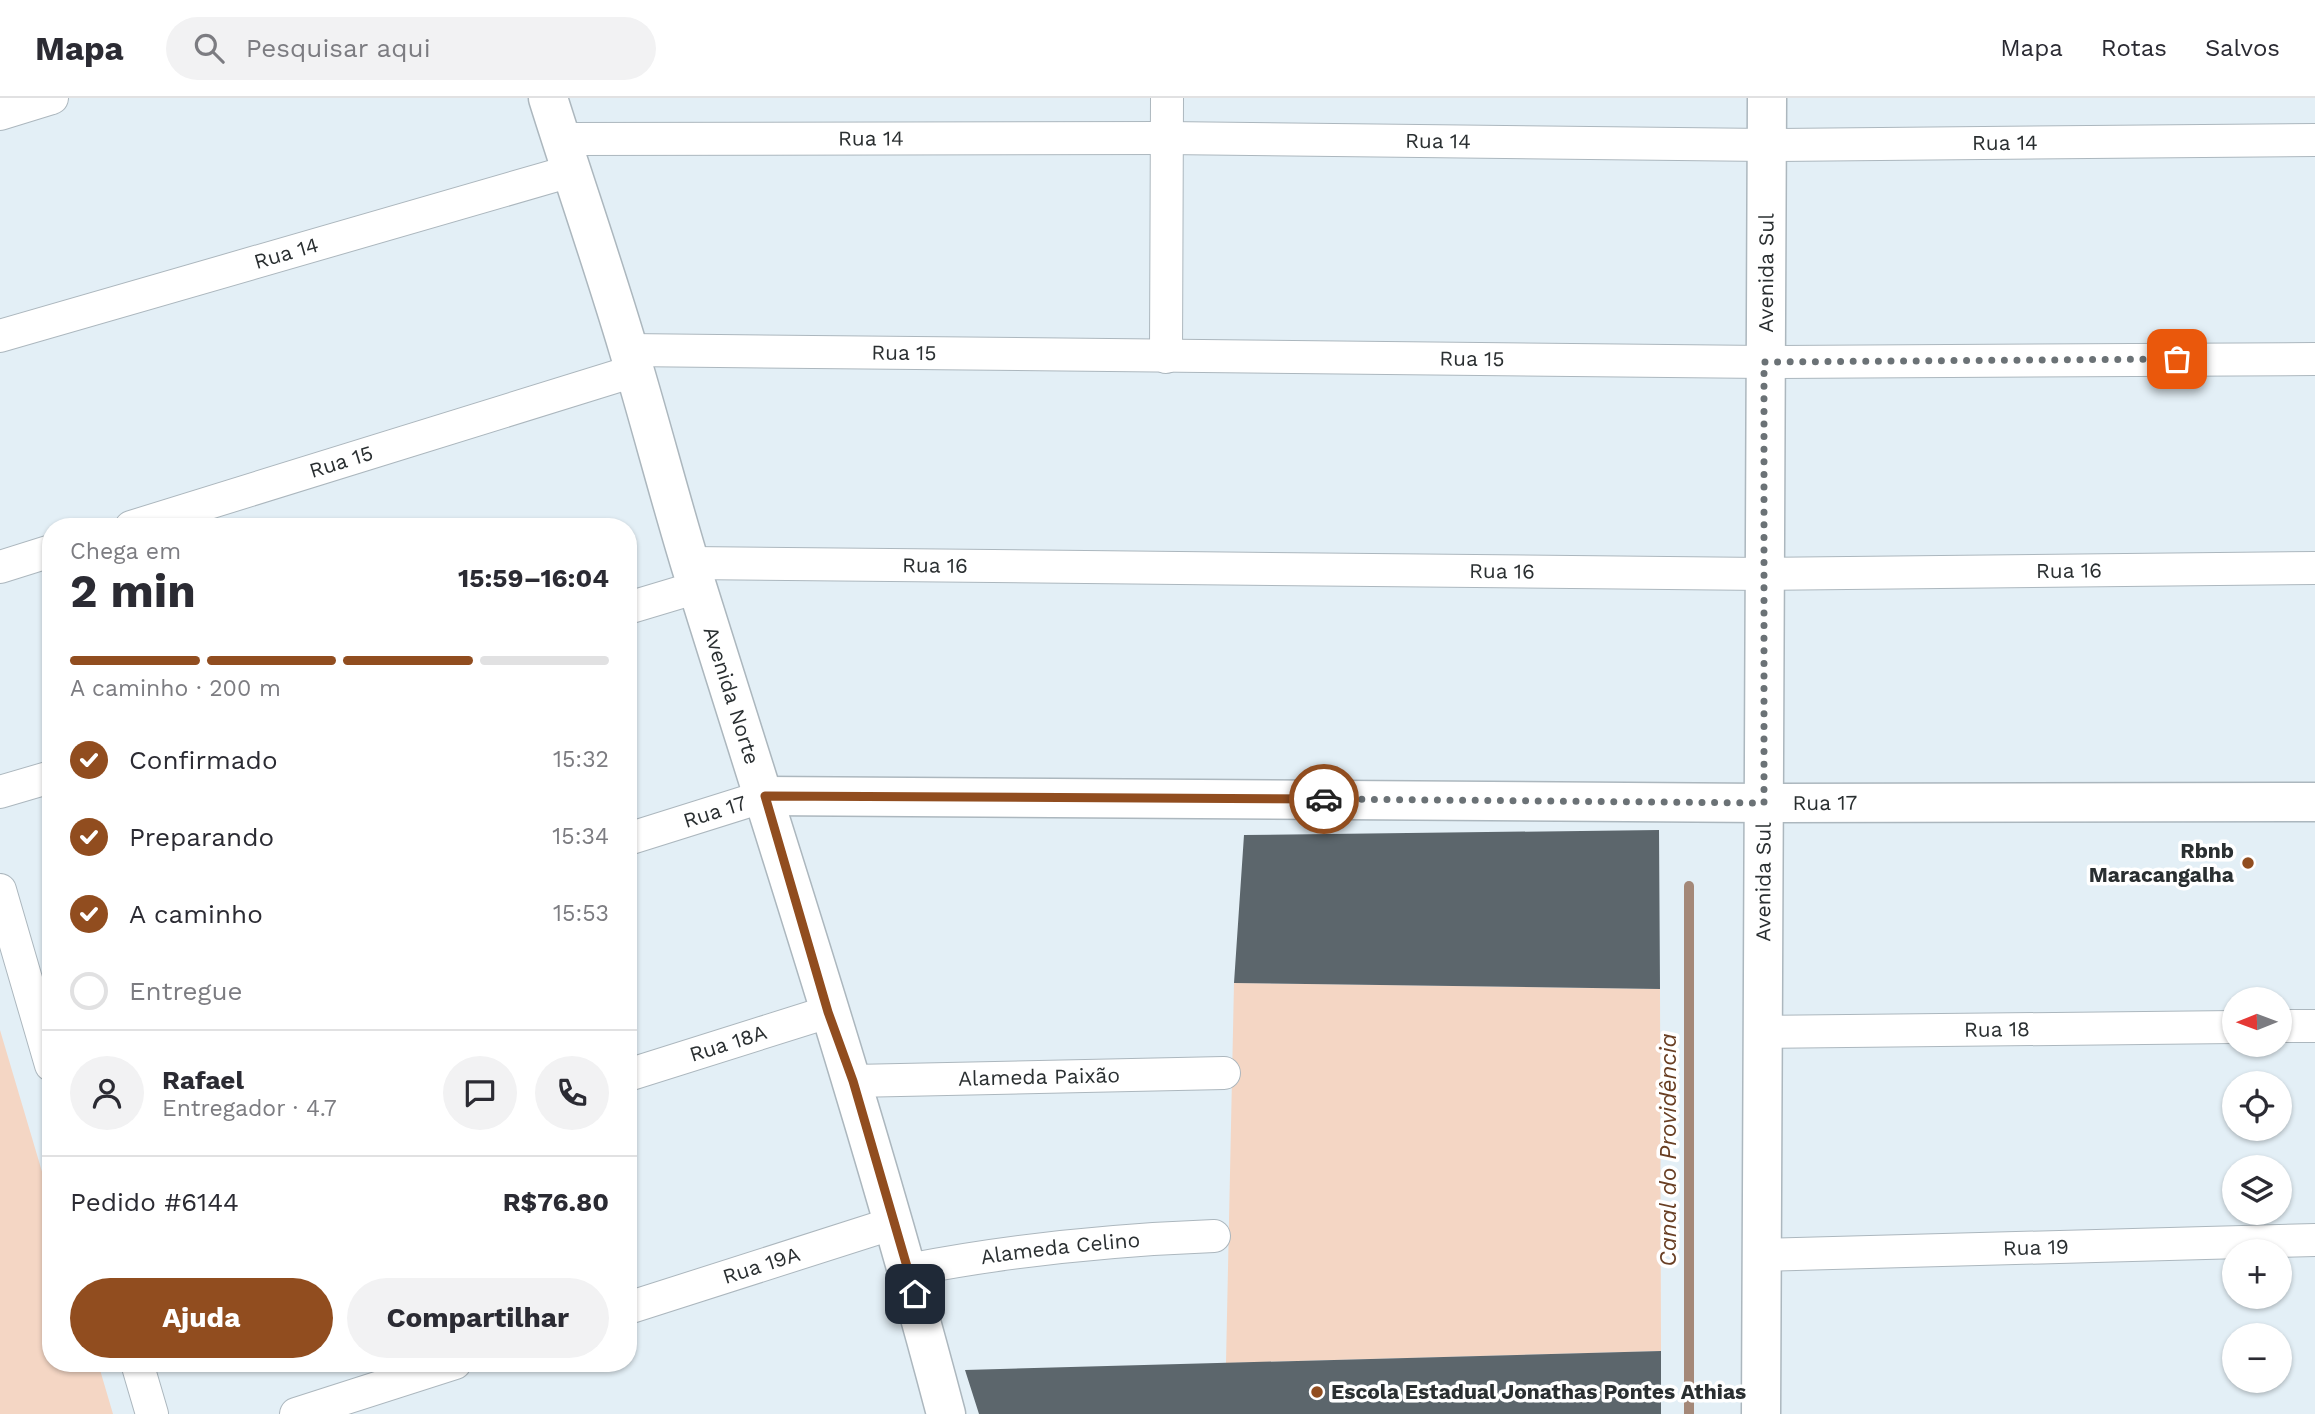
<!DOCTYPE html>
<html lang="pt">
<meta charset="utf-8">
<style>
body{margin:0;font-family:"Work Sans",sans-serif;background:#f2f2f3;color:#2b2b33;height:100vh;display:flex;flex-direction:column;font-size:26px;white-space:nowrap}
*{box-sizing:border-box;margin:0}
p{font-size:23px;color:#7c7c81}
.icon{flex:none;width:38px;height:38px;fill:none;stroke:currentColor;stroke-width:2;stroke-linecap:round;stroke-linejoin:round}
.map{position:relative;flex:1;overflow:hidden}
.panel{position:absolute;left:42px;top:420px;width:595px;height:854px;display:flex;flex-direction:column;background:#fff;border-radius:28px;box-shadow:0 2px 5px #0004}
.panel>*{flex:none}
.needle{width:46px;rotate:269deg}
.fabs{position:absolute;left:2222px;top:889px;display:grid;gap:14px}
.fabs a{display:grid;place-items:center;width:70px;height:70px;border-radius:50%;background:#fff;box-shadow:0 2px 5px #0004;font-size:35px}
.pin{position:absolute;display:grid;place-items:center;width:60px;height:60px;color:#fff;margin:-30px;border-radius:14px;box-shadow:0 4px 10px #0006}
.courier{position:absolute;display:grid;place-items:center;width:70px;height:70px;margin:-35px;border:5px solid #914d1f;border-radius:50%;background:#fff;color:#222;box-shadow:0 2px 9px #0007}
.summary em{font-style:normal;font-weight:700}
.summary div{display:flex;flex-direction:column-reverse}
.summary{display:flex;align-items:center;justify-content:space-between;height:119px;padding:0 28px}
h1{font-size:46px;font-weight:700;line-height:52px}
.bar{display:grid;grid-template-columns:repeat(4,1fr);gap:10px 7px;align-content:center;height:84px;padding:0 28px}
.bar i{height:9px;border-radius:5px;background:#e1e1e2}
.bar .on{background:#914d1f}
.bar p{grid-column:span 4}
.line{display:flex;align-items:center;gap:18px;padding:0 28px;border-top:2px solid #e1e1e2}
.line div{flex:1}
.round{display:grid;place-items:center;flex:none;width:74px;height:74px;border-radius:37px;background:#f2f2f3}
ol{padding:0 28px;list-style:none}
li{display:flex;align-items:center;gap:21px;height:77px}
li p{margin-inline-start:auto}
li .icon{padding:7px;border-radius:50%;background:#914d1f;color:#fff;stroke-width:4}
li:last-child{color:#7c7c81}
li i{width:38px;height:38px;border:4px solid #e1e1e2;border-radius:50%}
.action{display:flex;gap:14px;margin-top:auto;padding:14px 28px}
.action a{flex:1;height:80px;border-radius:42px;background:#914d1f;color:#fff;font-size:28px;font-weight:700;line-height:80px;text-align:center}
.action a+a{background:#f2f2f3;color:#2b2b33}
header{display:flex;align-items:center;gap:42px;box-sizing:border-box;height:98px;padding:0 35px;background:#fff;border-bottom:2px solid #e1e1e2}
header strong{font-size:33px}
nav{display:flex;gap:38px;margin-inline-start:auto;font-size:24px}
.search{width:490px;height:63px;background:#f2f2f3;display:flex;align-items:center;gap:18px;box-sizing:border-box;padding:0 24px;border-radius:38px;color:#7c7c81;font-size:26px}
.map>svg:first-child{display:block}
.green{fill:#f4d6c4}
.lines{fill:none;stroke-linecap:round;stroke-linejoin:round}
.stream{stroke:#a48878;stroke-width:10}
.building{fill:#5c666c}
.street-casing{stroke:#acb7be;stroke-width:34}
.secondary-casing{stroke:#acb7be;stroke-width:41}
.street{stroke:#fff;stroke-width:32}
.secondary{stroke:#fff;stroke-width:38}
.done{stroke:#6b7276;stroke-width:7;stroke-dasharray:0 12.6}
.route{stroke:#914d1f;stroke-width:9}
.poi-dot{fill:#914d1f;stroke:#fff;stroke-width:2.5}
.labels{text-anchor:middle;stroke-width:7;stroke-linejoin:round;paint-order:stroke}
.street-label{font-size:21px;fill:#2a2f31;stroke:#fff}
.poi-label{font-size:21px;font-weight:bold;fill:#2a2f31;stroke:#fff;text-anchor:end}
.water-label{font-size:23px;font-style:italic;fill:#693f24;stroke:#fff}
</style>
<header>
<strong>Mapa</strong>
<div class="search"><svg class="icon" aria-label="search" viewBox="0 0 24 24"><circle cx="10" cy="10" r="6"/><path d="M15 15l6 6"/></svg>Pesquisar aqui</div>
<nav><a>Mapa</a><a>Rotas</a><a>Salvos</a></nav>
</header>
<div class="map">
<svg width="2315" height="1316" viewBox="0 0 2315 1316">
<rect width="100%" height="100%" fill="#e3eff6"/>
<path class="green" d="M1234,885l426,6 1,362 -435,12z
M0,932l51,172v161h47l15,51h-113z"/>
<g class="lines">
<path class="stream" d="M1689,1316v-528"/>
</g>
<path class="building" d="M1659,732l1,159 -426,-6 10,-148z
M1661,1253v63h-682l-14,-44z"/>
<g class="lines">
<g class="street-casing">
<g id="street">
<path d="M0,16l52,-16"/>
<path id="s1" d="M561,41l606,-1 599,7 549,-5"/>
<path id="s2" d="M0,238l571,-165"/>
<path id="s3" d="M628,252l1136,12 551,-3"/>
<path d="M1166,259l1,-259"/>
<path id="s4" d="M131,429l503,-156"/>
<path id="s5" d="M690,465l1073,11 552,-6"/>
<path d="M0,469l51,-16"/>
<path d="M628,510l70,-21"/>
<path d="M0,694l51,-15"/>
<path id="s6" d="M628,741l137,-43"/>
<path d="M0,792l51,175"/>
<path d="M2280,928h35"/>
<path id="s7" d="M1761,934l474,-5"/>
<path id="s8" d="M628,977l200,-63"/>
<path id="s9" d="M853,983l371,-8"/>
<path id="s10" d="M1760,1157l555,-15"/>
<path id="s11" d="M908,1172c102,-20 203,-30 306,-34"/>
<path id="s12" d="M628,1210l266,-85"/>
<path d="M137,1265l15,51"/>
<path d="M296,1316l159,-51"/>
</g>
</g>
<g class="secondary-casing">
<g id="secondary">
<path id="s13" d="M548,0c26,83 55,166 80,250 22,73 41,147 63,219 88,282 180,562 255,847"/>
<path id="s14" d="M765,698l999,7 551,-1"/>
<path id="s15" d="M1761,1316l6,-1316"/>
</g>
</g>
<use href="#street" class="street"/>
<use href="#secondary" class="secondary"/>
</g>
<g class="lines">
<path class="done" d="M1324,701l440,4v-441l413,-3"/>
<path class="route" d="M915,1196l-62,-213 -25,-69 -63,-216 559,3"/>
</g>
<g class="poi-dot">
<circle cx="2248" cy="765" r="7"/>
<circle cx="1317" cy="1294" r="7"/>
</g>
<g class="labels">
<g class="street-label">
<text dy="7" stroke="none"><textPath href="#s1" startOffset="310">Rua 14</textPath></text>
<text dy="7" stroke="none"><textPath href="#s1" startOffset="877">Rua 14</textPath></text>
<text dy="7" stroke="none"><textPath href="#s1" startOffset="1444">Rua 14</textPath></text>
<text dy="7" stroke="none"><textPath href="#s2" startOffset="298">Rua 14</textPath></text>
<text dy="7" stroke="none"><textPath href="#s15" startOffset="1141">Avenida Sul</textPath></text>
<text dy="7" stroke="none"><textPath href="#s3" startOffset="276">Rua 15</textPath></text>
<text dy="7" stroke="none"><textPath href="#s3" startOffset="844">Rua 15</textPath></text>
<text dy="7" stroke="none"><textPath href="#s4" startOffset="220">Rua 15</textPath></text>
<text dy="7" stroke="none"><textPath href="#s5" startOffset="245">Rua 16</textPath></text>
<text dy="7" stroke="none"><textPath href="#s5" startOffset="1379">Rua 16</textPath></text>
<text dy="7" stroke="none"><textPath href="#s5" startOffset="812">Rua 16</textPath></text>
<text dy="7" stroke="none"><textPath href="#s13" startOffset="625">Avenida Norte</textPath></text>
<text dy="7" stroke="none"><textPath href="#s14" startOffset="1060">Rua 17</textPath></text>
<text dy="7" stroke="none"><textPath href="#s6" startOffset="91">Rua 17</textPath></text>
<text dy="7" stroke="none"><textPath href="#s15" startOffset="532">Avenida Sul</textPath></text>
<text dy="7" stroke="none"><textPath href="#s7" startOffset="236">Rua 18</textPath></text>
<text dy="7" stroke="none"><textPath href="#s8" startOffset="105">Rua 18A</textPath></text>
<text dy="7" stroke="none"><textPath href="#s9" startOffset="186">Alameda Paixão</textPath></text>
<text dy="7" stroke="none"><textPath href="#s11" startOffset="154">Alameda Celino</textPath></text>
<text dy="7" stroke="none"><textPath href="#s10" startOffset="276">Rua 19</textPath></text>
<text dy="7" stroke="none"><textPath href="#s12" startOffset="140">Rua 19A</textPath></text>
</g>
<g class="poi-label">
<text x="2234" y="760">Rbnb<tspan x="2234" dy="24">Maracangalha</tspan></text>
<text x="1331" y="1301" text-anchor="start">Escola Estadual Jonathas Pontes Athias</text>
</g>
<g class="water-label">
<text transform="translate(1668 1052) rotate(-90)" y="8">Canal do Providência</text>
</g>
</g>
</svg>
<div class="fabs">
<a><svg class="needle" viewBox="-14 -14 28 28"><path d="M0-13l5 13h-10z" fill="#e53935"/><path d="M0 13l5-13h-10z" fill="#7c7c81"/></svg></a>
<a><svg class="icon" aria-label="locate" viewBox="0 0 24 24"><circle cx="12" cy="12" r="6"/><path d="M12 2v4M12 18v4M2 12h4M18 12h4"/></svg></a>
<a><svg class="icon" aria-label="layers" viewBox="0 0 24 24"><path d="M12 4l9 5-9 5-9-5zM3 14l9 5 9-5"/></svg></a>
<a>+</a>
<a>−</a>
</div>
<div class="pin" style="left:2177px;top:261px;background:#ea580c"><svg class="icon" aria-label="bag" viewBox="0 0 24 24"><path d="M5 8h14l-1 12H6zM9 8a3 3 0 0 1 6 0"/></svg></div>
<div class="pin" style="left:915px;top:1196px;background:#1f2937"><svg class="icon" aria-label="home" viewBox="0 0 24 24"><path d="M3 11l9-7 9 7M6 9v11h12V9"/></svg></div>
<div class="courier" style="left:1324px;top:701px"><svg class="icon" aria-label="car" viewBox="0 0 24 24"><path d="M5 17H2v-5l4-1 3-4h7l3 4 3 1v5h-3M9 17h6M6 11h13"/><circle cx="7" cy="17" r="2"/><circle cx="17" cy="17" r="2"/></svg></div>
<section class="panel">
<div class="summary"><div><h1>2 min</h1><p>Chega em</p></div><em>15:59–16:04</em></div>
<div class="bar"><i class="on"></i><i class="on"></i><i class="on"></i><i></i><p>A caminho · 200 m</p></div>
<ol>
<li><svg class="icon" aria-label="check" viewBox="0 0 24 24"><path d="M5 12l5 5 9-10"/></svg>Confirmado<p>15:32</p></li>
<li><svg class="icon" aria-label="check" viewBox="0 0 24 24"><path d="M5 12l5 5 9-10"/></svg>Preparando<p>15:34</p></li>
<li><svg class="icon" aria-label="check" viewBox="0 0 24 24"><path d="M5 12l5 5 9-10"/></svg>A caminho<p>15:53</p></li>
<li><i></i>Entregue</li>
</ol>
<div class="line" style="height:126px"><a class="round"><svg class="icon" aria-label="person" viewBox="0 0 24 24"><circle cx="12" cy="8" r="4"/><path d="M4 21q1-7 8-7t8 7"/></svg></a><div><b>Rafael</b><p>Entregador · 4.7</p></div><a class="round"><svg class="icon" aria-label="chat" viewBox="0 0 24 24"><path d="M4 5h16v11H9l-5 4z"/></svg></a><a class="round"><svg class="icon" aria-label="phone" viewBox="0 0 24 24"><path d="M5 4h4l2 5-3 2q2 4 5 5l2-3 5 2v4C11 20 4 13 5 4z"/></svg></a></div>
<div class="line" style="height:91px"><div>Pedido #6144</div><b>R$76.80</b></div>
<div class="action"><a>Ajuda</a><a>Compartilhar</a></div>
</section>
</div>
